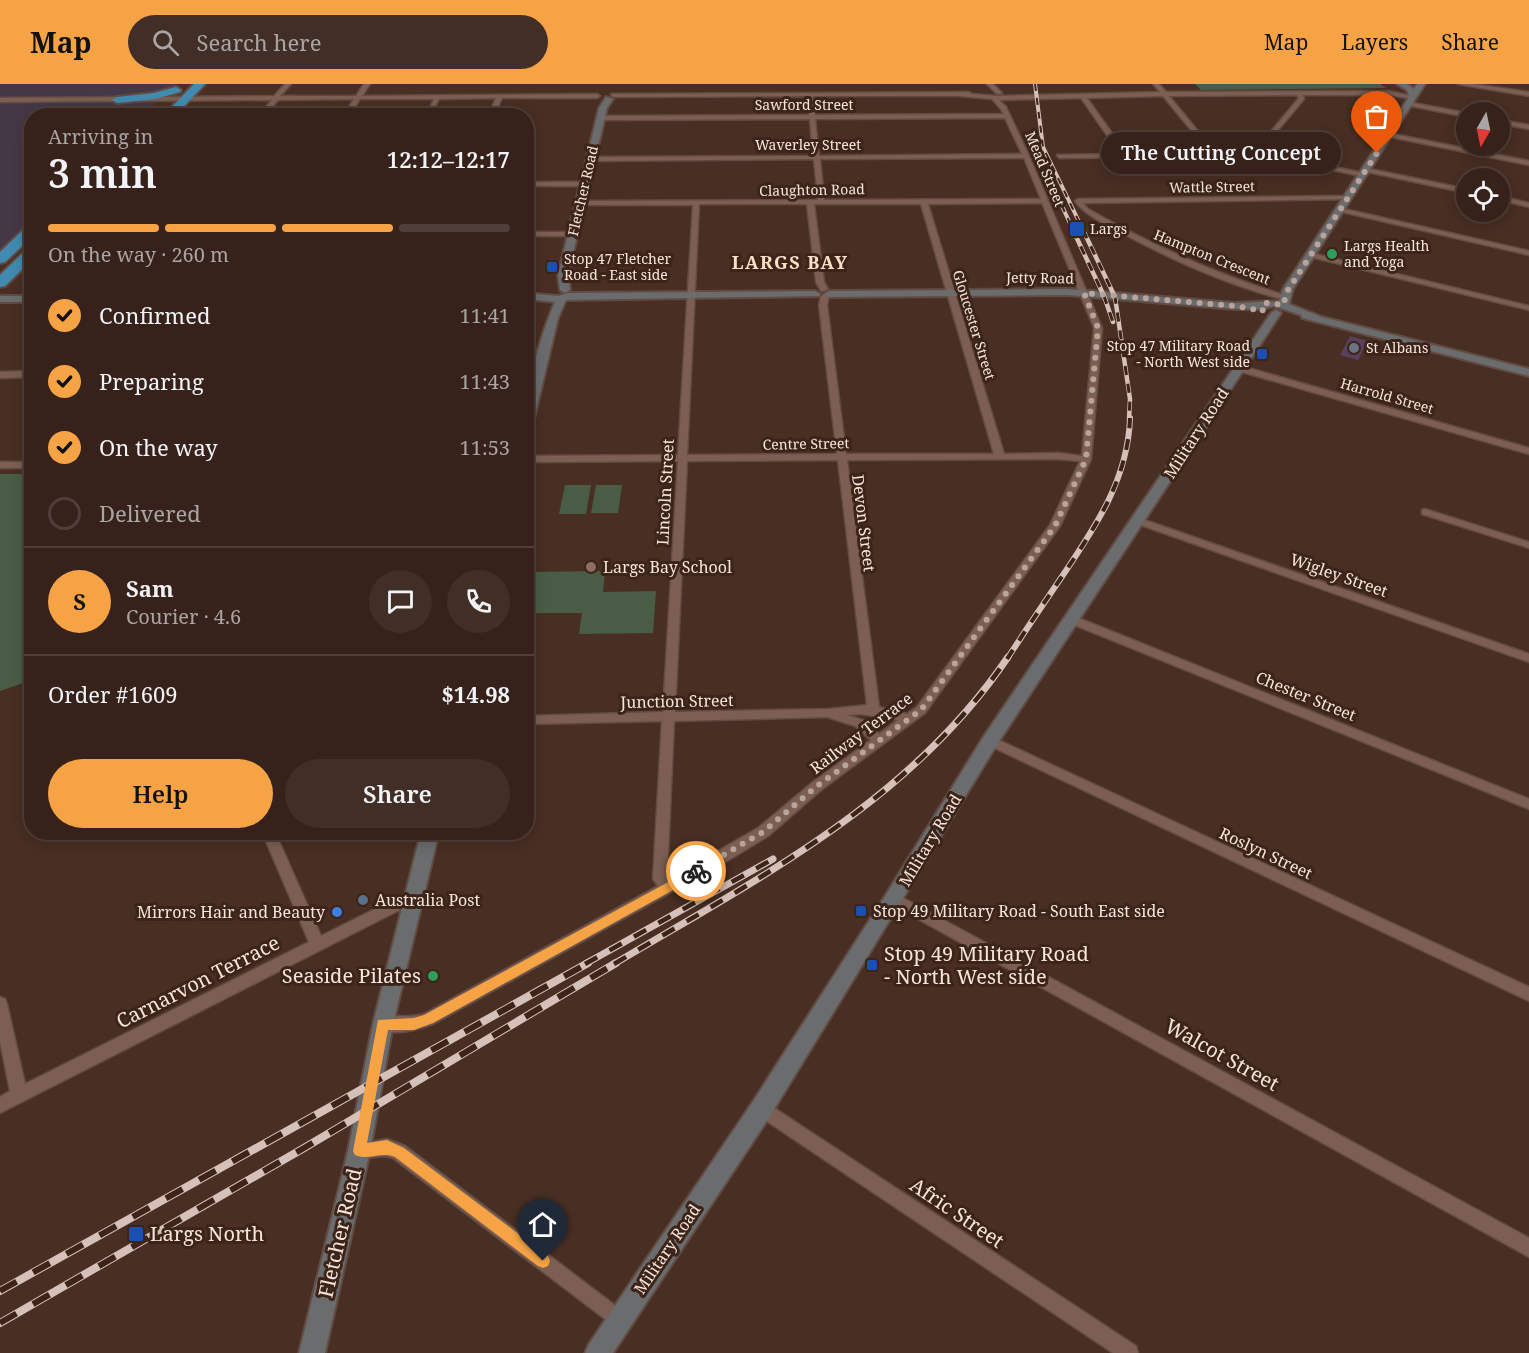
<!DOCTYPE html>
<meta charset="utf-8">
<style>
body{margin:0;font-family:"Noto Serif",serif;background:#412f27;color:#f1f3f6;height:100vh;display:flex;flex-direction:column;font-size:22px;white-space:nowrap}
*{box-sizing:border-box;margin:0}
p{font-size:20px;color:#aaa4a2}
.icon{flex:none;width:33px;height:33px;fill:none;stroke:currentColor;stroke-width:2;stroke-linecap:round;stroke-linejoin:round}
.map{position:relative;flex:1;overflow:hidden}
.details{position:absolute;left:24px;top:24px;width:510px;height:732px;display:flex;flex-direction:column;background:#36221a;border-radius:24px;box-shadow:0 3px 15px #0003,0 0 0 2px #503f39}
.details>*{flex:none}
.needle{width:39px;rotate:189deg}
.buttons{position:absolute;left:1456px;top:18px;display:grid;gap:12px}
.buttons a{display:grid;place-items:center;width:54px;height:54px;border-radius:50%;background:#36221a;box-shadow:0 3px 15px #0003,0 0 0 2px #503f39;font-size:30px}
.pin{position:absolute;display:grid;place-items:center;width:51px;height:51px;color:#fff;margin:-62px -26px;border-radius:50% 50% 50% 0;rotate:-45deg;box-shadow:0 0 6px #0007}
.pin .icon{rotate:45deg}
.courier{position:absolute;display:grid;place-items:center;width:60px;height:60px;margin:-30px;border:4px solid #f5a345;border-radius:50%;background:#fff;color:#222;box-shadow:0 2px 8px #0007}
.bubble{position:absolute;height:42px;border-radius:21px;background:#36221a;box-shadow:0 3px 15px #0003,0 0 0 2px #503f39;font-size:20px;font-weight:600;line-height:42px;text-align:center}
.summary em{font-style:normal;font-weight:600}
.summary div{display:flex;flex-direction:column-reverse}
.summary{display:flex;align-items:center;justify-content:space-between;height:102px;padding:0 24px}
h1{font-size:39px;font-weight:600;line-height:45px}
.bar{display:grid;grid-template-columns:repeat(4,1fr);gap:9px 6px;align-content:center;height:72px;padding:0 24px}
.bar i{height:8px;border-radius:4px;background:#503f39}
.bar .selected{background:#f5a345}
.bar p{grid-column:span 4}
.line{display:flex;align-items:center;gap:15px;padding:0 24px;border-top:2px solid #503f39}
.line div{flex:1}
.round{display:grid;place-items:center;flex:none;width:63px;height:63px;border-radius:32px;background:#412f27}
ol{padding:0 24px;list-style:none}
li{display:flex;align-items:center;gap:18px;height:66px}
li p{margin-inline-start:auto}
li .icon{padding:6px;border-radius:50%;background:#f5a345;color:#111;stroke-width:4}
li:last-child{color:#aaa4a2}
li i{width:33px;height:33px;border:3px solid #503f39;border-radius:50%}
.button{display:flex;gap:12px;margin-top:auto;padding:12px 24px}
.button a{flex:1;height:69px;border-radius:36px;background:#f5a345;color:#111;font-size:24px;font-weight:600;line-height:69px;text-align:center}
.button a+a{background:#412f27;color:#f1f3f6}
header{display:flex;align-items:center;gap:36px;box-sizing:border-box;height:84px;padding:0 30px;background:#f5a345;color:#111}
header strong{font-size:28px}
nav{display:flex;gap:33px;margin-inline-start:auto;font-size:21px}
.search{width:420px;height:54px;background:#412f27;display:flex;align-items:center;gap:15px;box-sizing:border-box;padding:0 21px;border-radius:33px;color:#aaa4a2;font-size:22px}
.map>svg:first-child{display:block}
.industrial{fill:#443847}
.green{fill:#495d46}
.building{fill:#59405c}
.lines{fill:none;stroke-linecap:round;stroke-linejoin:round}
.street-casing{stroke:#614b42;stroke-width:3}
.secondary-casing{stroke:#614b42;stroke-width:4}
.highway-casing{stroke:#614b42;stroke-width:4}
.street{fill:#7c5f52;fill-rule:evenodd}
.secondary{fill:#6a6c6e;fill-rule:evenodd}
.highway{fill:#418bb0;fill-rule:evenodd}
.rail-far4-casing{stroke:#d5c1b9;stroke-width:4}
.rail-far3-casing{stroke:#d5c1b9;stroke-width:4.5}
.rail-far2-casing{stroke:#d5c1b9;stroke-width:6}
.rail-far1-casing{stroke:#d5c1b9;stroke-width:7}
.rail-casing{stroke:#d5c1b9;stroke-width:8}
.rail-far4{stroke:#3d2419;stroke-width:2;stroke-dasharray:7;stroke-linecap:butt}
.rail-far3{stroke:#3d2419;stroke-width:3;stroke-dasharray:9;stroke-linecap:butt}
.rail-far2{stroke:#3d2419;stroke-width:4;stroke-dasharray:11;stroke-linecap:butt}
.rail-far1{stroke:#3d2419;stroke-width:4.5;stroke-dasharray:14;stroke-linecap:butt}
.rail{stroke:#3d2419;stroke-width:6;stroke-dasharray:19;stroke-linecap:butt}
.route{fill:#f5a345}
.done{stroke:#b9a49c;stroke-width:6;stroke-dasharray:0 10.8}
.transit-dot{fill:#1a4fb4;stroke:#3d2419;stroke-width:2}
.leisure-dot{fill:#2e9e5b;stroke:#3d2419;stroke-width:2}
.worship-dot{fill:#6b7280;stroke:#3d2419;stroke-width:2}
.education-dot{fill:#8d6e63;stroke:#3d2419;stroke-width:2}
.service-dot{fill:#5c6f8a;stroke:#3d2419;stroke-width:2}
.shop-dot{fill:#3f7fe0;stroke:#3d2419;stroke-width:2}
.labels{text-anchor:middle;stroke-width:6;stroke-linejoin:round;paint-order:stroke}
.far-street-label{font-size:14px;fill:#f6e4dd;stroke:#3d2419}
.far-poi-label{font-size:14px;fill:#f6e4dd;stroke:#3d2419;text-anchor:start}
.street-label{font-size:16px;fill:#f6e4dd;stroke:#3d2419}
.poi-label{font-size:16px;fill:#f6e4dd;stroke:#3d2419;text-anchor:start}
.far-district-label{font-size:18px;font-weight:bold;letter-spacing:1.5px;fill:#f7dfc8;stroke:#3d2419}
.near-poi-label{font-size:20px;fill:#f6e4dd;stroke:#3d2419;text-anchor:start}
.near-street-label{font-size:20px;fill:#f6e4dd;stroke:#3d2419}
</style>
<header>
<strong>Map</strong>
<div class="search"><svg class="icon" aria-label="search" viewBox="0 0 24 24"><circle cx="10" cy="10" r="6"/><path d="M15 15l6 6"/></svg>Search here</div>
<nav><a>Map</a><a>Layers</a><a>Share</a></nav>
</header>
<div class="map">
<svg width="1529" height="1269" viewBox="0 0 1529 1269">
<rect width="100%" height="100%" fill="#482e23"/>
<path class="industrial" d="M0,0h175l-32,31 -111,1 -1,106 -31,30z"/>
<path class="green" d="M1195,0h185l6,4 -185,2z
M0,390h31l1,206 -32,11z
M565,401h26l-5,29h-27z
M596,401h26l-4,28h-27z
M605,487l-2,21 53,-1 -3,42 -74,1 3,-21h-55v-41z"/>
<path class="building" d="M1350,252l18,5 -10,19 -18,-5z"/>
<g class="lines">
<g class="street-casing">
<path id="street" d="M285,0h6l-11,12h76l8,-12h6l-8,12 235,-2 3,2 -3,2h-95l-8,18h-6l8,-18 -57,1 -9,17h-8l6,-4 6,-13h-74l-11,17h-6l11,-17 -76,1 -13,16h-7l14,-16 -272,2v-4l274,-2z
M987,0h6l9,9 -5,1z
M1153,0h6l7,8 222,-1 28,6 -3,2 -25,-4h-85l1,4 -41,49v5l101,20v2l-2,1 -102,-20 -201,2 -2,-3 63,-1 -39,-56 -82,2 7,7 23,49 73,172 -11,131 -31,67 -135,187 -104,77 -53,46 -46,28 -289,160c-16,6 -38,12 -55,5l-3,-5 3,-5c14,-6 31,0 46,-5l234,-128 -5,-7 9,-158 -136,3v-8l137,-4 15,-251 -152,1v-6l152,-1 15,-250h-113l-3,-2 3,-2 238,-1 -4,-41 -223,2 -3,-2 3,-2 222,-1 -3,-37 -209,1 -3,-2 3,-2 208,-1 -2,-19 -194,1 -2,-3 358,-2 3,2 24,2 164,-4zM1297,11l2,3 -41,49 -1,5 -41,1 -47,-57zM813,12h146l33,3 8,9 4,6 -189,1zM1163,12l47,57h-84l-39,-55zM1005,34l17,36 -203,2 -4,-37zM1024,74l17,41 -217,1 -4,-41zM1042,119l52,125 -12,128 -24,-3 -54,1 -76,-250zM699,120h108l9,78 5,9h3l4,-2 -4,-7 -10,-78h107l73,250h-148l-19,-149 2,-9 -4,-2 -4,2 -2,9 18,149 -150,1zM1058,375l22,2 -30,64 -133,182 -10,7 -28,-7 -32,-247zM838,376l29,245 -38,4 -154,3 12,-251zM861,630l37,6 -19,14 -16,-14 -17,-5zM827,633l28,9 16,14 -58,42 -55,46 -89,51 -2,-2 7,-156z
M1458,0h14l57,8v4z
M1408,18l59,11v4l-61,-12z
M1500,36l29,5v4l-29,-5z
M1388,49l141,28v4l-143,-29z
M1365,84l102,21v4l-104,-22v-2z
M526,98h58l3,2 -3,2h-58z
M1347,112l2,1v2l-266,4 5,6c62,35 125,64 193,85v4h-3c-55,-15 -108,-39 -158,-66 -16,-9 -34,-16 -45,-31l3,-2z
M1500,112l29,7v4l-29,-7z
M1340,124l189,43v4l-191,-44 -1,-1z
M526,148h47l4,2 -4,2h-47z
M1307,168l222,54v4l-222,-54z
M1238,281l291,83v6l-294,-84v-4z
M526,284h13l4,3 -4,3h-13z
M32,287v6l-32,1v-6z
M0,378h32v6h-32z
M1425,425l104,33v6l-107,-34v-4z
M1139,434l390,136v8l-394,-139 -1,-2z
M1071,531l458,184v10l-462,-187 -1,-3z
M990,652l539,251v14l-543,-257 -2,-3 2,-3z
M262,748h13l46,104 90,-45 5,-2 5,2 2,4 -2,4 -421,214v-16l10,-6 -10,-50v-44l5,2 2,5 18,80 284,-142z
M894,809l635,345v19l-640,-354 -2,-4 2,-4z
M762,1016l374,246 2,7h-25l-357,-239 -2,-6 2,-6z
M387,1055l18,7 220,167 3,6 -3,6 -6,3 -6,-3 -220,-167c-13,-6 -27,4 -40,-1l-2,-6 2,-6z"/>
</g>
<g class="secondary-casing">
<path id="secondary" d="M1397,0h10l7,5 3,-5h8l-132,205 -4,15 33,13 207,52v7l-227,-58 -1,-3 -27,-9 -12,3h-27l-167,-14 -239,2 -5,-3 5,-3 239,-2 167,14 44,-2 4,-12 126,-192 -2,-7z
M606,13l7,2 -6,9 -39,167 2,15 -5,3 -5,-3 -2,-15 41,-167z
M815,207l5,3 -1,2 -253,4 -8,18 -26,109 -6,4c0,-43 12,-90 29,-129l-29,-3v-6l32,3 10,-3z
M0,212h32v6h-32z
M1276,226l5,3 -285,433 -226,370 -157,237h-28l4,-9 165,-244 133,-207 97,-157 287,-423z
M421,748h18l-46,192 -23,127 -45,202h-26l49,-202 25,-127z"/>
</g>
<g class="highway-casing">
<path id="highway" d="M194,0h11l-30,32h-12z
M176,3l5,3 -1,2 -25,7 -38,4 -5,-3 5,-3 37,-4z
M32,141v12l-27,25 -5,1v-11l27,-26z
M32,164v12l-27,26 -5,1v-12l27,-26z"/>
</g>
<use href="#street" class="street"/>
<use href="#secondary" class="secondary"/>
<use href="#highway" class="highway"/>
<g class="rail-far4-casing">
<path id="rail-far4" d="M1035,0l8,63 41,85
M1050,96l24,52"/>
</g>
<g class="rail-far3-casing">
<path id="rail-far3" d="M1073,146l31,66 9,26
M1083,146l32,67 15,102 -1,20"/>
</g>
<g class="rail-far2-casing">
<path id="rail-far2" d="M1007,575c18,-28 37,-56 56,-84 33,-49 65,-96 67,-157"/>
</g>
<g class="rail-far1-casing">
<path id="rail-far1" d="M585,880l188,-105
M614,880c146,-87 296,-162 394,-307"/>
</g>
<g class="rail-casing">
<path id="rail" d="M0,1207l588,-328
M0,1239l304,-175 312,-185"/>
</g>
<use href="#rail-far4" class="rail-far4"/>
<use href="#rail-far3" class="rail-far3"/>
<use href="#rail-far2" class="rail-far2"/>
<use href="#rail-far1" class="rail-far1"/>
<use href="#rail" class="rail"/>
</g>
<path class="route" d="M696,783l4,1v7l-267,148 -19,7h-26l-21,113 20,-3 17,8 144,108 2,5 -2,5 -5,2 -5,-2 -143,-109c-14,-6 -27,4 -40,-2l-2,-4 25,-131 36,-2 10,-3z"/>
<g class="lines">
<path class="done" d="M696,787l67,-39 54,-46 104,-76 134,-184 31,-67 12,-131 -14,-35 151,13 28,5 -2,-4 5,-4 17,2 5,-15 89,-137"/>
</g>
<g class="transit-dot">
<rect x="1069" y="137" width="16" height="16" rx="3"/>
<rect x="546" y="177" width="12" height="12" rx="3"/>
<rect x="1256" y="264" width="12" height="12" rx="3"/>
<rect x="855" y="821" width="12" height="12" rx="3"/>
<rect x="866" y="875" width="12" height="12" rx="3"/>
<rect x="128" y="1142" width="16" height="16" rx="3"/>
</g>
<g class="leisure-dot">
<circle cx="1332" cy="170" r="6"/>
<circle cx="433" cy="892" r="6"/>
</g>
<circle class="worship-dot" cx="1354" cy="264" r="6"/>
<circle class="education-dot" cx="591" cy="483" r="6"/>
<circle class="service-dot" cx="363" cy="816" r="6"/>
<circle class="shop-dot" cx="337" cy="828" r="6"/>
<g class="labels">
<g class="far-street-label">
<text x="804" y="26">Sawford Street</text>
<text x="808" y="66">Waverley Street</text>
<text transform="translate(1045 85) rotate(67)" y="5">Mead Street</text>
<text transform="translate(1212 103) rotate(-1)" y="5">Wattle Street</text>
<text transform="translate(812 106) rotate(-1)" y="5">Claughton Road</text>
<text transform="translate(583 107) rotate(-77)" y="5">Fletcher Road</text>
<text transform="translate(1212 173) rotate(22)" y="5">Hampton Crescent</text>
<text transform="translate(1040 194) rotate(1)" y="5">Jetty Road</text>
<text transform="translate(974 241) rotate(73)" y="5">Gloucester Street</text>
<text transform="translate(1387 312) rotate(16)" y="5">Harrold Street</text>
<text transform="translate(806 360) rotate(-1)" y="5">Centre Street</text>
</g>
<g class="far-poi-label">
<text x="1090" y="150">Largs</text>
<text x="1344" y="167">Largs Health<tspan x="1344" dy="16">and Yoga</tspan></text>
<text x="564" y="180">Stop 47 Fletcher<tspan x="564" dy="16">Road - East side</tspan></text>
<text x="1250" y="267" text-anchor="end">Stop 47 Military Road<tspan x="1250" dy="16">- North West side</tspan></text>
<text x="1366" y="269">St Albans</text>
</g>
<g class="street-label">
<text transform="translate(1196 349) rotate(-57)" y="6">Military Road</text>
<text transform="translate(665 408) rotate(-87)" y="6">Lincoln Street</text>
<text transform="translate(864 439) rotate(83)" y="6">Devon Street</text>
<text transform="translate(1339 491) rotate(19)" y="6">Wigley Street</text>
<text transform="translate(1306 612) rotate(22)" y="6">Chester Street</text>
<text transform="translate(677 617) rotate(-1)" y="6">Junction Street</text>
<text transform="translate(861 649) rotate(-37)" y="6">Railway Terrace</text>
<text transform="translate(930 756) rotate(-59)" y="6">Military Road</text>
<text transform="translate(1266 769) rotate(25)" y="6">Roslyn Street</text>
<text transform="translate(667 1165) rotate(-56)" y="6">Military Road</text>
</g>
<g class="poi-label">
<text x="603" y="489">Largs Bay School</text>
<text x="375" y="822">Australia Post</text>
<text x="873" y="833">Stop 49 Military Road - South East side</text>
<text x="325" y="834" text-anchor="end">Mirrors Hair and Beauty</text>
</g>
<g class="far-district-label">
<text x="790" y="185">LARGS BAY</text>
</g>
<g class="near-poi-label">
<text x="884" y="877">Stop 49 Military Road<tspan x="884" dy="23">- North West side</tspan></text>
<text x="421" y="899" text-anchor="end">Seaside Pilates</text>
<text x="150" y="1157">Largs North</text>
</g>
<g class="near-street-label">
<text transform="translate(198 898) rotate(-27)" y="7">Carnarvon Terrace</text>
<text transform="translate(1222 971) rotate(29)" y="7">Walcot Street</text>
<text transform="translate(957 1129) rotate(34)" y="7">Afric Street</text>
<text transform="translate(340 1149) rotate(-77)" y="7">Fletcher Road</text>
</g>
</g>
</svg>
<div class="buttons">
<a><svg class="needle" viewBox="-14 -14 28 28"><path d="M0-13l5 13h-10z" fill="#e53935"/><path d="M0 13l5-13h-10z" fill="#aaa4a2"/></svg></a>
<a><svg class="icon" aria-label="locate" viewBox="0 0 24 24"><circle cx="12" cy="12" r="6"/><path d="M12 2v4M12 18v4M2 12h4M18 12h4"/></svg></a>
</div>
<div class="pin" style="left:1377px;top:69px;background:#ea580c"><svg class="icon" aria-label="bag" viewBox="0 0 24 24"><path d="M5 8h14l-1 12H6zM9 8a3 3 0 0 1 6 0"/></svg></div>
<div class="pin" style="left:543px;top:1177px;background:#1f2937"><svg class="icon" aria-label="home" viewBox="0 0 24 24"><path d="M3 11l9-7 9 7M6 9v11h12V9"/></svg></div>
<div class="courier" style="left:696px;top:787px"><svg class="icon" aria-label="bike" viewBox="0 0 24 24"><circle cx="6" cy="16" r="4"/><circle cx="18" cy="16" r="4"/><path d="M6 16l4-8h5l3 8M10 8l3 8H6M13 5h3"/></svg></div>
<div class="bubble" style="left:1101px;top:48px;width:240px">The Cutting Concept</div>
<section class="details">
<div class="summary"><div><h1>3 min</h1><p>Arriving in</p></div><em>12:12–12:17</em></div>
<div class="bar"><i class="selected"></i><i class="selected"></i><i class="selected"></i><i></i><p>On the way · 260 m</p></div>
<ol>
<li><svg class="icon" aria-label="check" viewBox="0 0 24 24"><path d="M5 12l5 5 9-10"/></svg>Confirmed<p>11:41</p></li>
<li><svg class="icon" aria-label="check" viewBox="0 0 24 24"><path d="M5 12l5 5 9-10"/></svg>Preparing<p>11:43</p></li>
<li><svg class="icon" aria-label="check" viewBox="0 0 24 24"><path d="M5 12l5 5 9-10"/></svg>On the way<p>11:53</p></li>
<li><i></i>Delivered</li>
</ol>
<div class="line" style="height:108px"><b class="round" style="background:#f5a345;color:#111">S</b><div><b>Sam</b><p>Courier · 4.6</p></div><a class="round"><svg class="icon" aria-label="chat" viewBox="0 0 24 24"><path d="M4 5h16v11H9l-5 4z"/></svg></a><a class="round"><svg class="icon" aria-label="phone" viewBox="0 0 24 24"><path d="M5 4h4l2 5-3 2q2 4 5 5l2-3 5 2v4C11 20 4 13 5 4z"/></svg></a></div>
<div class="line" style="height:78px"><div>Order #1609</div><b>$14.98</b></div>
<div class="button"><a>Help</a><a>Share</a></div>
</section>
</div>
